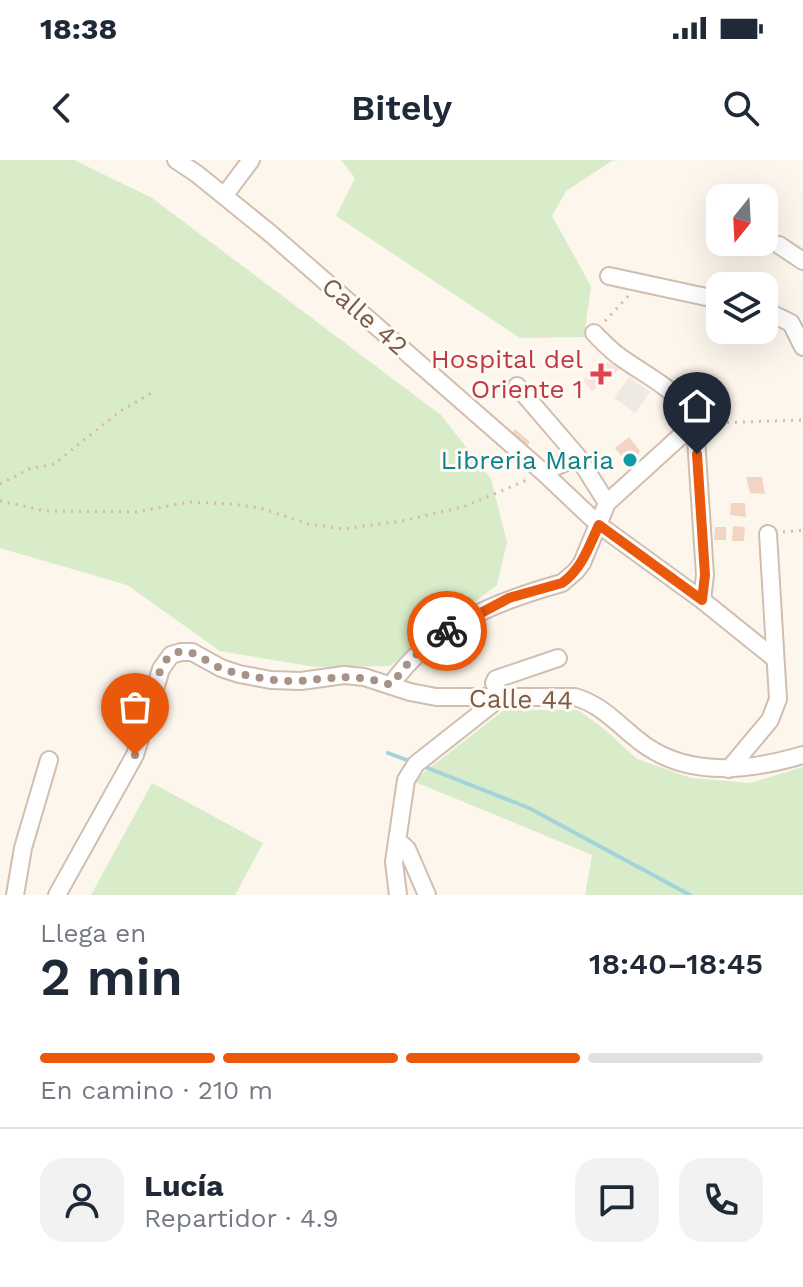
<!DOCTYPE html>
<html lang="es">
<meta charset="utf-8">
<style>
body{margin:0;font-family:"Work Sans",sans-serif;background:#f2f2f3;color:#1f2937;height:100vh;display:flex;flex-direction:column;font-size:30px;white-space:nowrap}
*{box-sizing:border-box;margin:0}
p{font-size:26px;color:#747a83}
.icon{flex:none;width:44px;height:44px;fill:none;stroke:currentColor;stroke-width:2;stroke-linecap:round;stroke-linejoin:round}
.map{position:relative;height:735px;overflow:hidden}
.side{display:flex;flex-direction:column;background:#fff;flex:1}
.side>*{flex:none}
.needle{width:52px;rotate:198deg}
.controls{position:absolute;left:706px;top:24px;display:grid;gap:16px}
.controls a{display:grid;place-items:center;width:72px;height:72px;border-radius:16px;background:#fff;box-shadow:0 8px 32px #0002;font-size:40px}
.pin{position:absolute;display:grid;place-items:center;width:68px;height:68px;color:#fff;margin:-82px -34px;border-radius:50% 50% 50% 0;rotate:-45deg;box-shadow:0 0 8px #0007}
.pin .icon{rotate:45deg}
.courier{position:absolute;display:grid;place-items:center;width:80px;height:80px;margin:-40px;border:6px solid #ea580c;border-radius:50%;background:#fff;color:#222;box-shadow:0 2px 10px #0007}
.summary em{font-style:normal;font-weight:600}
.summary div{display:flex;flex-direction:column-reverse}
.summary{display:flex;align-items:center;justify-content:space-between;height:136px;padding:0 40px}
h1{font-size:52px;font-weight:600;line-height:60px}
.bar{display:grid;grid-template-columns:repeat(4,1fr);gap:12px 8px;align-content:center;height:96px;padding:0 40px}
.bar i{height:10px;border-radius:6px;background:#e0e1e3}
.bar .on{background:#ea580c}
.bar p{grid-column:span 4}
.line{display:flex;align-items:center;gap:20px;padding:0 40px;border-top:2px solid #e0e1e3}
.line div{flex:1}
.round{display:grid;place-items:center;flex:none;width:84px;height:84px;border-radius:24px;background:#f2f2f3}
.status{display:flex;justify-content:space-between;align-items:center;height:56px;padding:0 40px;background:#fff;direction:ltr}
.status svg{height:22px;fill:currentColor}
header{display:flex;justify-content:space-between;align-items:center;height:104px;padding:0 40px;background:#fff;font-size:36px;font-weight:600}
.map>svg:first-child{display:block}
.industrial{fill:#efe9e4}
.medical{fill:#fbdfe3}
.green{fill:#d8ecc9}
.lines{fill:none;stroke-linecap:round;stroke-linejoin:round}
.stream{stroke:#a5d3da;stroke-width:4}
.building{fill:#f3d5c3}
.minor-casing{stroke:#d1beb0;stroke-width:20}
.path{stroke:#d9b8a5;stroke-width:3;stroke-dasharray:2 6;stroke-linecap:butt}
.minor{stroke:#fff;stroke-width:16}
.done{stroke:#a89285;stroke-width:8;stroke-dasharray:0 14.4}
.route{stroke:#ea580c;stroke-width:10}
.health-dot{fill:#e0444e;stroke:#fffaf3;stroke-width:3}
.culture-dot{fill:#0f9aa8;stroke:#fffaf3;stroke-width:3}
.labels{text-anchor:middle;stroke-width:6;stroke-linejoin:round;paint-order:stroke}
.street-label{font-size:26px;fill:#7a5c4d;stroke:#fffaf3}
.health-label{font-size:26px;fill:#be3a42;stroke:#fffaf3;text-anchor:end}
.culture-label{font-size:26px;fill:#0d838f;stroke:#fffaf3;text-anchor:end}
</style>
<div class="status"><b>18:38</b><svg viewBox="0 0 49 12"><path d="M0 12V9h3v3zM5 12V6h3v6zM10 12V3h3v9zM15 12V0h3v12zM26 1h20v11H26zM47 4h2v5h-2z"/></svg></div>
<header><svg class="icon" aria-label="back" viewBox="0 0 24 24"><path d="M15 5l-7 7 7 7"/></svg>Bitely<svg class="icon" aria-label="search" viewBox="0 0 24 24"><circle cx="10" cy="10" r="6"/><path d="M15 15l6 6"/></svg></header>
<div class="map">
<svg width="803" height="735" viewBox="0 0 803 735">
<rect width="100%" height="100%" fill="#fdf6ec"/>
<path class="industrial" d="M629,217l21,15 -15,21 -21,-15z"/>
<path class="medical" d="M606,202l14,7 -28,22 -9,-11z"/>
<path class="green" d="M0,0h74l78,38 289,217 50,64 16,63 -10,43 -107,81 -75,1 -95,-16 -93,-66 -127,-37z
M341,0h279l-8,1 -46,30 -14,25 39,70 -7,51 -64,1 -184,-122 19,-38z
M504,550h74l25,18 34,31 54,19 59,5 53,-16v128h-218l7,-40 -179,-74z
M152,623l111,60 -28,52h-144z"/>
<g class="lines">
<path class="stream" d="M388,593l24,9
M420,605l109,43 161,87"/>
</g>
<path class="building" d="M515,269l15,13 -5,7 -15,-14z
M629,277l11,14 -8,18 -17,-21z
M746,317h16l3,17 -15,-1z
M731,343h14l1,14 -16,-2z
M733,366l12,1 -1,14h-12z
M715,367h11v13h-12z"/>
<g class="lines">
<g class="minor-casing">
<path id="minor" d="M176,0l21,14 74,60 272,238 56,53 103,75 72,58
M224,36l27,-36
M779,85l24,16
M609,116l111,24
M764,150l27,13 12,24
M594,173c9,9 18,19 29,26 30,21 55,30 72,64l10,152 -3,25
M517,226l61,71 29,46
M543,312l35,-15
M391,525c40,-58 106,-84 171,-102l14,-12 6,-8 25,-60 88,-80
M729,609l41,-49 8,-21 -10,-165
M397,680l10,9 20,46
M15,735l8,-47 26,-88
M57,735l78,-140 26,-86 10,-14 10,-3h11l29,16 18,6 32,6 30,1 43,-6 20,2 46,15 26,5h139c31,9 46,32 71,49 47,32 106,24 157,9
M398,735l-4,-33 12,-82 10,-16 85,-67 -7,-14 2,-4 62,-21"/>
</g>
<path class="path" d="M605,161l25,-27
M711,263l92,-3
M0,324l29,-15 25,-5 65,-52 36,-21
M0,341l46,10 90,1 54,-10 42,2 28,4 49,16 34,5 59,-8 61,-14 64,-27
M783,372l20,-2"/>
<use href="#minor" class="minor"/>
</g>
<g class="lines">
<path class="done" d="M135,595c8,-22 19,-86 35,-99 18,-13 34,5 50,12 10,4 20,6 30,8 16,3 33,6 49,5 36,-3 56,-8 92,4l21,-27 35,-27"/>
<path class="route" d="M447,471l62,-33 53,-15c20,-14 27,-37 37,-58l103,75 3,-25 -8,-121"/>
</g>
<path class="health-dot" d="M597 202h8v8h8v8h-8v8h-8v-8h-8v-8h8z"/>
<circle class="culture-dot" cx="630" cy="300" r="8"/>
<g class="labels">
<g class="street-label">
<text transform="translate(365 156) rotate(41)" y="9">Calle 42</text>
<text transform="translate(521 539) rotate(1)" y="9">Calle 44</text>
</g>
<g class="health-label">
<text x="583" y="208">Hospital del<tspan x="583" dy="30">Oriente 1</tspan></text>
</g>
<g class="culture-label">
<text x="614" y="309">Libreria Maria</text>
</g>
</g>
</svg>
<div class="controls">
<a><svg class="needle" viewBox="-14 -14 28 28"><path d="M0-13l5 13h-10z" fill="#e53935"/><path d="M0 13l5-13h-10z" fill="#747a83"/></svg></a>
<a><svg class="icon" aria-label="layers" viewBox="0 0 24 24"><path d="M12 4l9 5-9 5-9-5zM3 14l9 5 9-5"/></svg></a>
</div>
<div class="pin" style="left:135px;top:595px;background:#ea580c"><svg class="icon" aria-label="bag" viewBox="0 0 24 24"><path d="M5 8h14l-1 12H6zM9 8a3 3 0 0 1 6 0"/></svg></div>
<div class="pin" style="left:697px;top:294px;background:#1f2937"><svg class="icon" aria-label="home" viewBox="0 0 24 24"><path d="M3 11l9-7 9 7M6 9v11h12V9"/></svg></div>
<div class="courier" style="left:447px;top:471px"><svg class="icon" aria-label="bike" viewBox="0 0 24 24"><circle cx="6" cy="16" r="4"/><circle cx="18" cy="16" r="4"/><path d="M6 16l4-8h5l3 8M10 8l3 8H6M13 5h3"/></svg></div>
</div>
<section class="side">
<div class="summary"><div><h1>2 min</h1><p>Llega en</p></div><em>18:40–18:45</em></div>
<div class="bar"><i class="on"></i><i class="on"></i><i class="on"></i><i></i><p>En camino · 210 m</p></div>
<div class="line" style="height:144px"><a class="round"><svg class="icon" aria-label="person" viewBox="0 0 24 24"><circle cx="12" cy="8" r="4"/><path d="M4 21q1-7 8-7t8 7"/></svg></a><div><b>Lucía</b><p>Repartidor · 4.9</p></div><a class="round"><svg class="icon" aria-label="chat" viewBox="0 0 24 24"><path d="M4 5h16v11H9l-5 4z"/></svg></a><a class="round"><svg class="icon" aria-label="phone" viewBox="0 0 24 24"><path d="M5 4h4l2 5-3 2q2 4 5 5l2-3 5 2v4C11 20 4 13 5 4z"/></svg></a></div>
</section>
